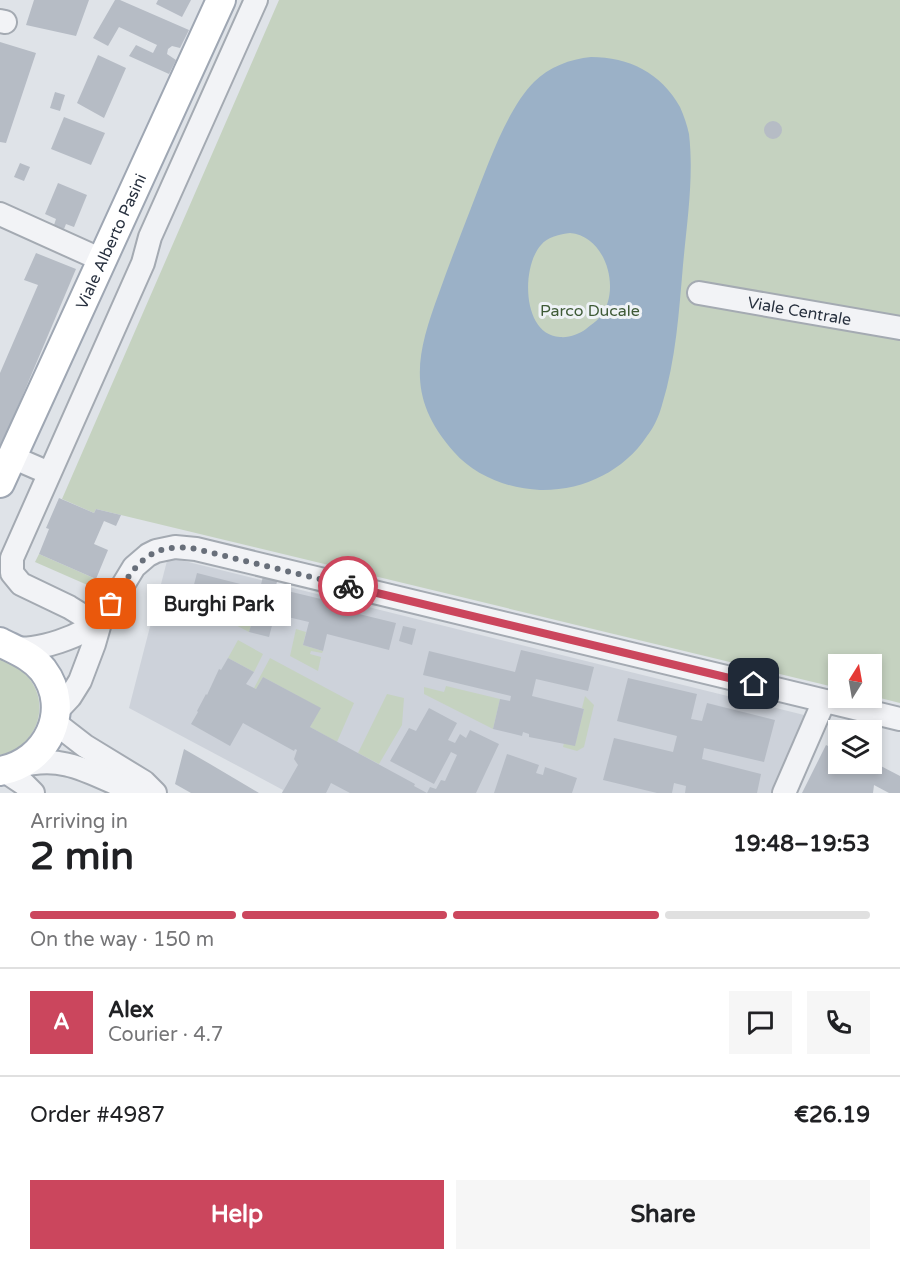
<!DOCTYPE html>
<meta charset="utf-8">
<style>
body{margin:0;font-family:"Varela Round",sans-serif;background:#f6f6f6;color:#202124;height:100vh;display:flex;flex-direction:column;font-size:22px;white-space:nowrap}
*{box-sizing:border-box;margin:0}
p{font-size:20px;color:#757577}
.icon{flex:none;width:33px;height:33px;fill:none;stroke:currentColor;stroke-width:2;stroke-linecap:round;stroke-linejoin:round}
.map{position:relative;height:793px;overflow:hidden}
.panel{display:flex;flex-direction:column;background:#fff;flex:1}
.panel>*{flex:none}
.needle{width:39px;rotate:11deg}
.buttons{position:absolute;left:828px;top:654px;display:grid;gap:12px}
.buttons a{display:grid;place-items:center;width:54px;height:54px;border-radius:0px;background:#fff;box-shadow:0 3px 9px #0003;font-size:30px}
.pin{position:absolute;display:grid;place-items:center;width:51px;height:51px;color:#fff;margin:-26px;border-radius:12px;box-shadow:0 3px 9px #0006}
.courier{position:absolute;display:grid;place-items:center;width:60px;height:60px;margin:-30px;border:4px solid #cb465d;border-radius:50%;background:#fff;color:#222;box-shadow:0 2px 8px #0007}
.bubble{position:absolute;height:42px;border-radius:0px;background:#fff;box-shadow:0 3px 9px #0003;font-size:20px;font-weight:700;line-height:42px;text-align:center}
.overview em{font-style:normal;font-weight:700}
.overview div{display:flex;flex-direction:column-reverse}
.overview{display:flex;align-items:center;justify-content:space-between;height:102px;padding:0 30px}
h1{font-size:39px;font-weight:700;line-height:45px}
.bar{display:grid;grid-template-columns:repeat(4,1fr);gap:9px 6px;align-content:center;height:72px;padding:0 30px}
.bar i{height:8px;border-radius:4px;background:#e0e0e0}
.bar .active{background:#cb465d}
.bar p{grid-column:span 4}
.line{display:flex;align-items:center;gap:15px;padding:0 30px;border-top:2px solid #e0e0e0}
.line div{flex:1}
.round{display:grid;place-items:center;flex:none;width:63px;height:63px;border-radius:0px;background:#f6f6f6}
.primary-button{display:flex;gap:12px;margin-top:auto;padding:12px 30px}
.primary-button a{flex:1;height:69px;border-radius:0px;background:#cb465d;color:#fff;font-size:24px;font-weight:700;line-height:69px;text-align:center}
.primary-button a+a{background:#f6f6f6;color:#202124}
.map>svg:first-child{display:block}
.built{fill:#cdd2da}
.green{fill:#c5d2c0}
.water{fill:#9bb1c7;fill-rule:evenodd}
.building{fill:#b6bcc5}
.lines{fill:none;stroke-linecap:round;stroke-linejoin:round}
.minor-casing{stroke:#a4aab2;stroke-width:26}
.major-casing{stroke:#9fa7b3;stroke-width:32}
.minor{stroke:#f2f3f6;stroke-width:22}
.major{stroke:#fff;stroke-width:28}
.done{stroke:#686f7a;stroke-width:6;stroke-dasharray:0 10.8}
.route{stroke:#cb465d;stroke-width:8}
.labels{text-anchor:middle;stroke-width:6;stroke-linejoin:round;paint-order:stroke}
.street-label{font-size:16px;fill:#28313f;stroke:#eef2f6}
.park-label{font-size:16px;fill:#3e5a36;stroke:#eef2f6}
</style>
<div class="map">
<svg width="900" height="793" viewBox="0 0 900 793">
<rect width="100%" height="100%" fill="#dfe3e8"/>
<path class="built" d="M168,557l153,38 2,-4 14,3 -1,5 476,118 -32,76h-498l1,-3 -154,-82z"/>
<path class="green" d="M279,0h621v703l-28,-7v-32h-34v24l-742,-179 -2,4 -32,-14z
M39,554l57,25 -4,8 -57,-25z
M192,600l62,16 -5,16 -57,-30z
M296,629l10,3 -3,13 20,6 -1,2 -11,-2 -1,3 11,3 -3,14 -28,-15z
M238,640l25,14 -9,18 -26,-14z
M270,658l84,45 -17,39 -27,-15 10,-19 -57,-31 -7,12 -2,-1z
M0,659c10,5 21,9 28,18 24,28 8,71 -28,78z
M446,686l54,13 -7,30 -69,-35v-7l20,5z
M387,694l17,4 -2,27 -23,39 -21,-11z
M585,696l9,9 -10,42 -7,4 -14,-4 1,-4 11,2 9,-36 -2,-1z"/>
<path class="water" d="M591,57c38,0 70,16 89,50 4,9 7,18 9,27 5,43 -2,88 -6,131 -4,46 -7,95 -21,140 -3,11 -8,22 -15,31 -23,35 -64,55 -107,54 -31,-1 -65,-14 -86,-38 -48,-54 -38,-97 -15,-159 10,-28 21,-57 32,-85 15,-38 35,-98 63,-126 15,-15 36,-23 57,-25zM570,233c36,3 52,57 30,84 -4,5 -10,8 -14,12 -7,5 -17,9 -26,8 -38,-2 -39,-70 -19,-92 6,-8 19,-11 29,-12z"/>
<path class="building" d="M34,0h55l-13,36 -50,-11z
M115,0h5l69,30 -9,18 -8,-2 -4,3 -1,5 9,6 -7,14 -40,-18 7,-11 17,8 4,-8 -38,-18 -11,19 -15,-8z
M158,0h33l-9,17 -26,-13z
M0,42l36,11 -30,90 -6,-1z
M98,55l28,13 -22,50 -27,-15z
M55,92l10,3 -5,16 -10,-3z
M64,117l41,16 -14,32 -40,-16z
M764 130a9 9 0 1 1 18 0a9 9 0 1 1-18 0Z
M20,163l10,4 -6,14 -10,-4z
M58,183l29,12 -13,32 -8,-3 -2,5 -10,-4 2,-6 -11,-5z
M36,253l40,16 -76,180v-76l38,-88 -14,-5z
M59,498l35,15 2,-4 25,6 -5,11 -12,-5 -10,23 14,6 -12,29 -57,-25 10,-25 -3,-1z
M197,573l63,16 3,-13 15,3 -3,9 46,11 2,-8 14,3 -3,14 62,15 -7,27 -62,-16 -4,17 -20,-6 6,-23 -34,-8 -6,23 -20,-5 5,-16 -64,-16z
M403,626l13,3 -4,16 -13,-4z
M521,650l73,17 -6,24 -52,-12 -4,17 52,13 -9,37 -46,-9v-3l-6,-2 -1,4 -29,-7 7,-30 10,2 1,-5 -88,-21 6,-24 86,21z
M228,658l26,14 -8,12 10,5 7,-12 58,31 -11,19 105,57 -1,2 13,7 3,-6 6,2 5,-9 4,1 12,-26 -6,-3 -17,32 -44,-23 19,-33 7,3 13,-23 28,15 -9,17 7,3 5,-9 6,4 4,-8 29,14 -23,49h-126l-19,-10 -5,10h-44l16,-28 -4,-6 3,-9 -2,-1 -1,2 -51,-28 -13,23 -39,-22 7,-12 -1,-1 9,-17 1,1 12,-26 2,1z
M628,678l69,16 -6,25 11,2 5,-18 68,17 -11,42 -60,-14 -2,11 59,15 -4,19h-72l1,-7 -12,-3 -2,10h-15l-54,-13 11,-42 59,14 4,-16 -60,-15z
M839,725l11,5h-12v34h34v-2l5,2 23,12v17h-11l-15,-8 -1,8h-71l24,-48 2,1z
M184,749l26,15 49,29h-68l-16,-9z
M507,754l32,11 -3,8 7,2 2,-8 32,11 -5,15h-78z"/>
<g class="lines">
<g class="minor-casing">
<g id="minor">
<path d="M0,21l5,1"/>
<path d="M0,214l102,46"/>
<path id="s1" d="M699,293l201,35"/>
<path d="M12,457l37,16"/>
<path d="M102,618l-4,3 -8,-1 -21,-13 -48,-23 -9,-11v-15l131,-295 7,-26 106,-237"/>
<path d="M11,647c22,7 76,-12 91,-29"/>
<path d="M56,712l14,-15 10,-16 14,-37 6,-21 34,-56 14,-12 8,-4 19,-4 21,2 704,170"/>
<path d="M54,722l31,24 59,36 11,11"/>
<path d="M17,767c49,-15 77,9 121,26"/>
<path d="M3,770l21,14 9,9"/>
<path d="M784,793l40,-92"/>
</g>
</g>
<g class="major-casing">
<g id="major">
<path id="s2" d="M0,483l221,-483"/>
<path d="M0,642c15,8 32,14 43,28 30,40 4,93 -43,101"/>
</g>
</g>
<use href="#minor" class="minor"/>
<use href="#major" class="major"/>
</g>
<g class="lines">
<path class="done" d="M111,604c23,-37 36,-63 85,-55l152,37"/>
<path class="route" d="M348,586l406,98"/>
</g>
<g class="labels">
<g class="street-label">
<text dy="6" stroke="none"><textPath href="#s2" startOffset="266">Viale Alberto Pasini</textPath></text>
<text dy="6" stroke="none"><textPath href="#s1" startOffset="102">Viale Centrale</textPath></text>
</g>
<g class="park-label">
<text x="590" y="316">Parco Ducale</text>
</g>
</g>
</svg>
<div class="buttons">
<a><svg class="needle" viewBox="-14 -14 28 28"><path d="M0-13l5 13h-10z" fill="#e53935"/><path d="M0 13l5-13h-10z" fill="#757577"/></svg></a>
<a><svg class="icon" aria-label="layers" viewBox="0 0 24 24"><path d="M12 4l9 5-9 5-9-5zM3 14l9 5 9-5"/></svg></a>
</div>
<div class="pin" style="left:111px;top:604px;background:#ea580c"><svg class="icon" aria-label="bag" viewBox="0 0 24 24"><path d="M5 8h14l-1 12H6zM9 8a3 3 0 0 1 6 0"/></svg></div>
<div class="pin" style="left:754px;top:684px;background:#1f2937"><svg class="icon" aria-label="home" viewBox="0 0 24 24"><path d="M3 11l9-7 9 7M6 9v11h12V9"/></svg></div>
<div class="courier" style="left:348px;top:586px"><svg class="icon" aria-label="bike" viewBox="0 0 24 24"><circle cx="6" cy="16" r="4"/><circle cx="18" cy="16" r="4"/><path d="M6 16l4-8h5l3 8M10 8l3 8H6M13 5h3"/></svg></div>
<div class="bubble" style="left:147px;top:584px;width:144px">Burghi Park</div>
</div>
<section class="panel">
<div class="overview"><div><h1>2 min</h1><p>Arriving in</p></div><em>19:48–19:53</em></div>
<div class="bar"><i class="active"></i><i class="active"></i><i class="active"></i><i></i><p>On the way · 150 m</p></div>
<div class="line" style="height:108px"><b class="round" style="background:#cb465d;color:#fff">A</b><div><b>Alex</b><p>Courier · 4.7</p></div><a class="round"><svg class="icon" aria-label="chat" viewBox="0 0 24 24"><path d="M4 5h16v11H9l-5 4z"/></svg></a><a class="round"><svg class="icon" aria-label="phone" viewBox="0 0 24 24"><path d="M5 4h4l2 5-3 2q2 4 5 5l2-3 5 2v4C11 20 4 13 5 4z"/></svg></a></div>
<div class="line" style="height:78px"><div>Order #4987</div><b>€26.19</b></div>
<div class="primary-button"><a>Help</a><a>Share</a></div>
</section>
